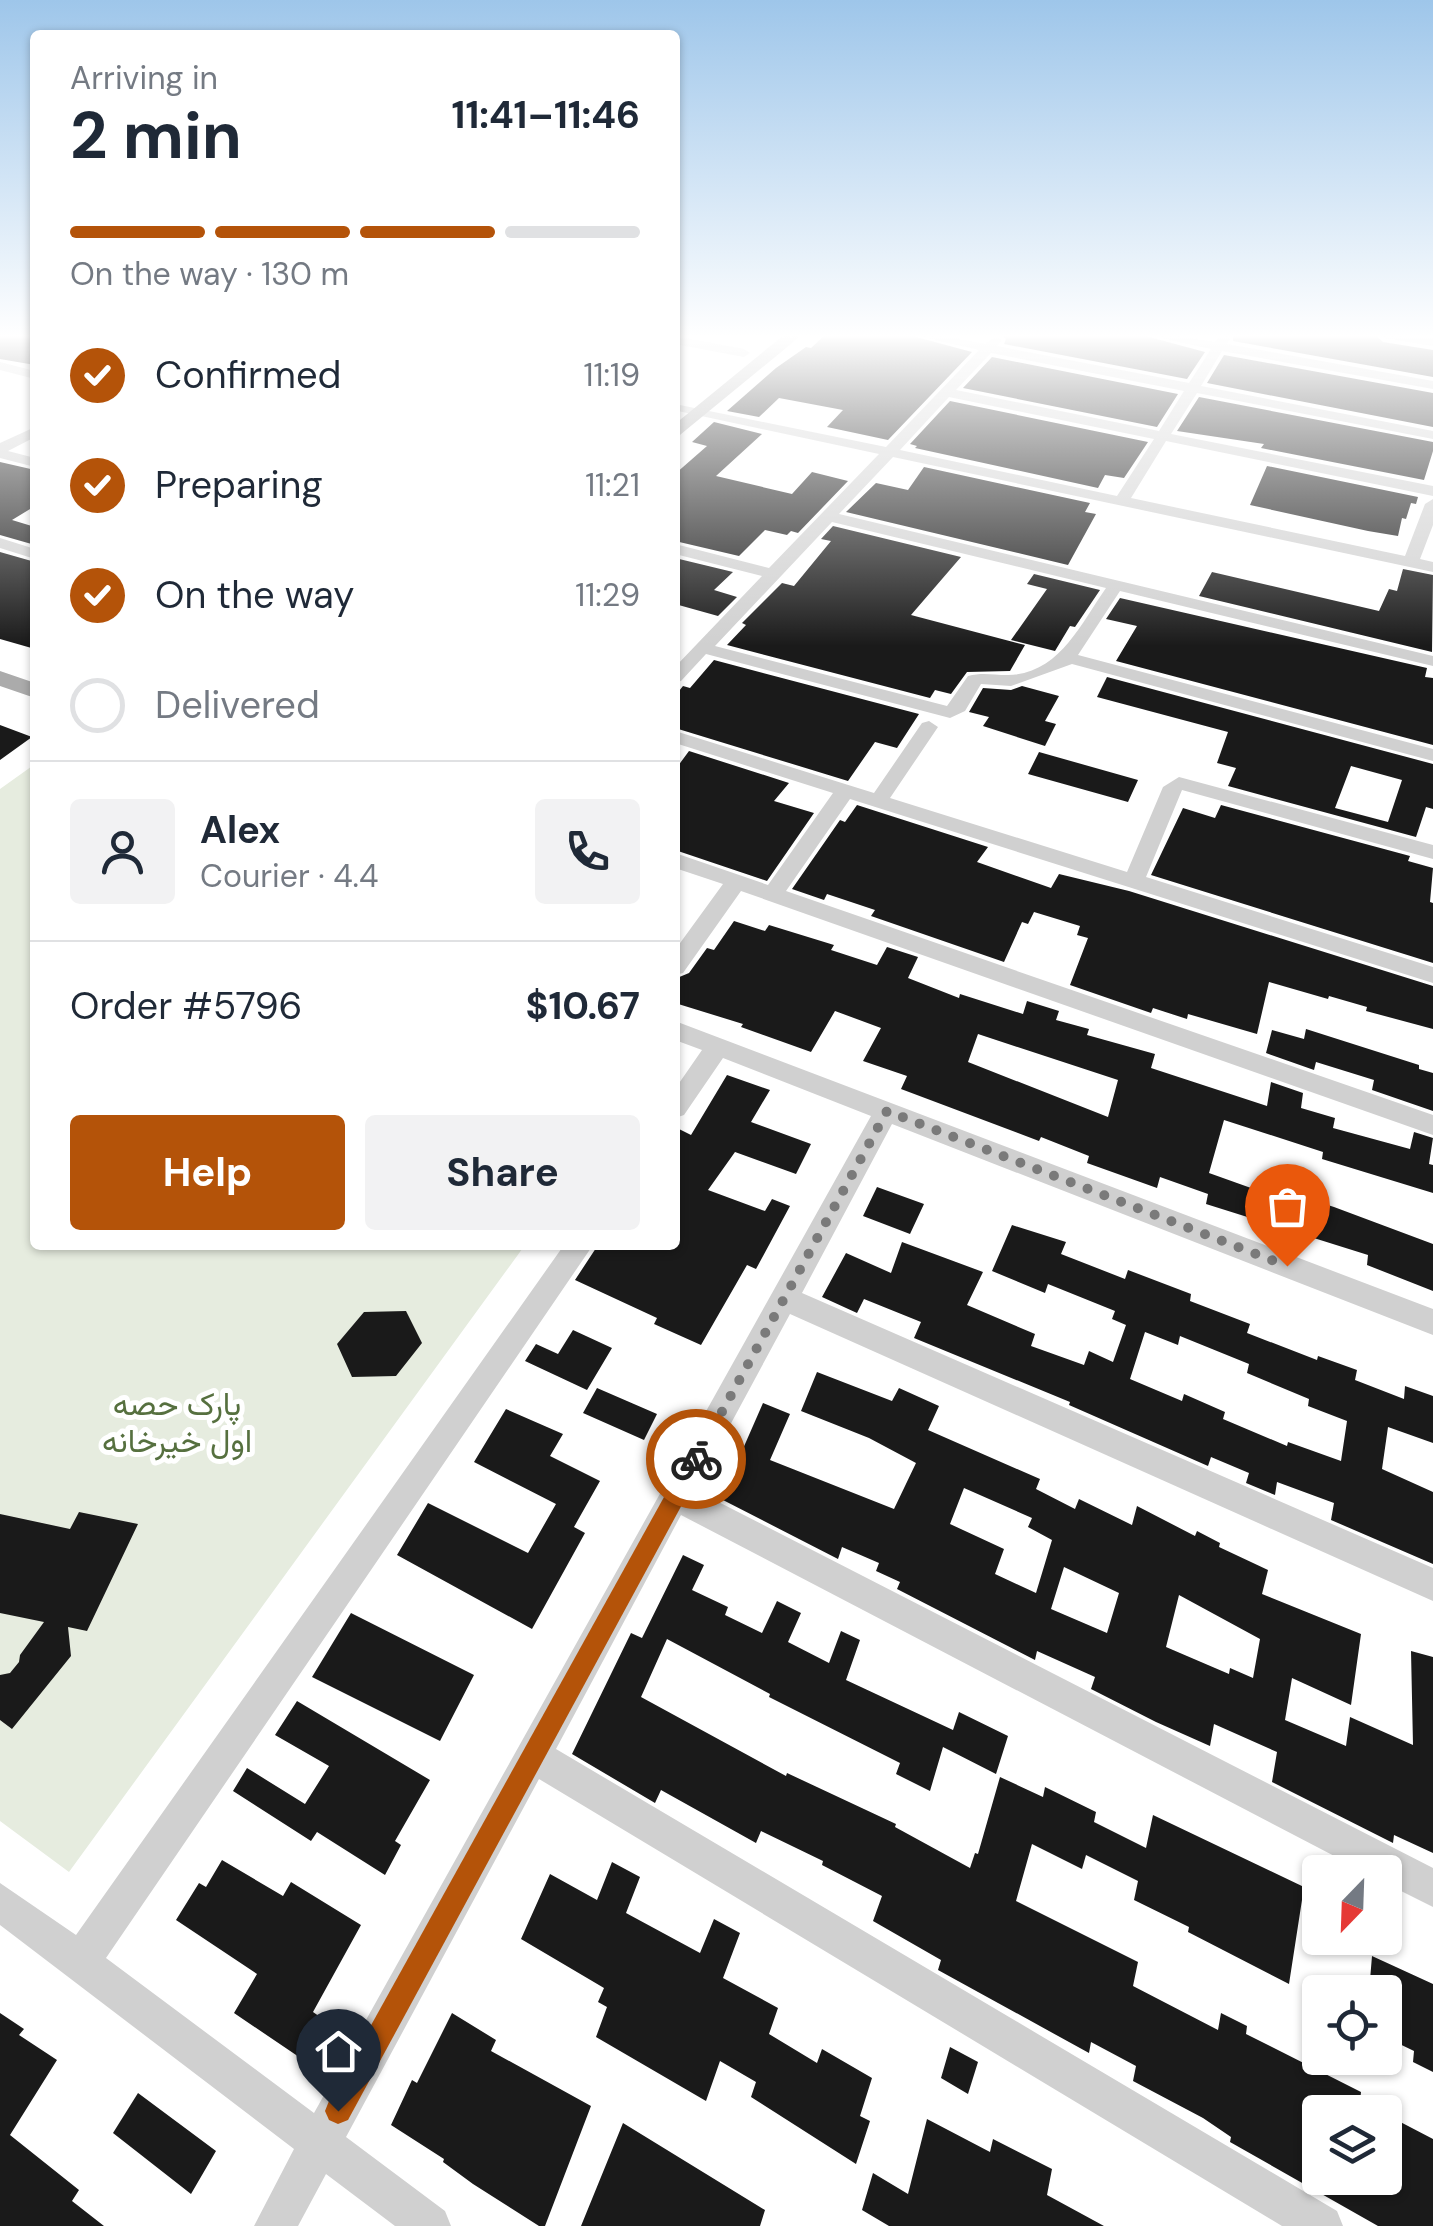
<!DOCTYPE html>
<meta charset="utf-8">
<style>
body{margin:0;font-family:"DM Sans",Vazirmatn,sans-serif;background:#f2f2f3;color:#1f2937;height:100vh;display:flex;flex-direction:column;font-size:38px;white-space:nowrap}
*{box-sizing:border-box;margin:0}
p{font-size:32px;color:#747a83}
.icon{flex:none;width:55px;height:55px;fill:none;stroke:currentColor;stroke-width:2;stroke-linecap:round;stroke-linejoin:round}
.map{position:relative;flex:1;overflow:hidden}
.sheet{position:absolute;left:30px;top:30px;width:650px;height:1220px;display:flex;flex-direction:column;background:#fff;border-radius:10px;box-shadow:0 2px 8px #0004}
.sheet>*{flex:none}
.needle{width:65px;rotate:203deg}
.fabs{position:absolute;left:1302px;top:1855px;display:grid;gap:20px}
.fabs a{display:grid;place-items:center;width:100px;height:100px;border-radius:10px;background:#fff;box-shadow:0 2px 8px #0004;font-size:50px}
.pin{position:absolute;display:grid;place-items:center;width:85px;height:85px;color:#fff;margin:-102px -42px;border-radius:50% 50% 50% 0;rotate:-45deg;box-shadow:0 0 10px #0007}
.pin .icon{rotate:45deg}
.courier{position:absolute;display:grid;place-items:center;width:100px;height:100px;margin:-50px;border:8px solid #b45309;border-radius:50%;background:#fff;color:#222;box-shadow:0 2px 12px #0007}
.head em{font-style:normal;font-weight:700}
.head div{display:flex;flex-direction:column-reverse}
.head{display:flex;align-items:center;justify-content:space-between;height:170px;padding:0 40px}
h1{font-size:65px;font-weight:700;line-height:75px}
.bar{display:grid;grid-template-columns:repeat(4,1fr);gap:15px 10px;align-content:center;height:120px;padding:0 40px}
.bar i{height:12px;border-radius:8px;background:#e0e1e3}
.bar .selected{background:#b45309}
.bar p{grid-column:span 4}
.line{display:flex;align-items:center;gap:25px;padding:0 40px;border-top:2px solid #e0e1e3}
.line div{flex:1}
.round{display:grid;place-items:center;flex:none;width:105px;height:105px;border-radius:10px;background:#f2f2f3}
ol{padding:0 40px;list-style:none}
li{display:flex;align-items:center;gap:30px;height:110px}
li p{margin-inline-start:auto}
li .icon{padding:10px;border-radius:50%;background:#b45309;color:#fff;stroke-width:4}
li:last-child{color:#747a83}
li i{width:55px;height:55px;border:5px solid #e0e1e3;border-radius:50%}
.cta{display:flex;gap:20px;margin-top:auto;padding:20px 40px}
.cta a{flex:1;height:115px;border-radius:10px;background:#b45309;color:#fff;font-size:40px;font-weight:700;line-height:115px;text-align:center}
.cta a+a{background:#f2f2f3;color:#1f2937}
.map>svg:first-child{display:block}
.green{fill:#e6ecdf}
.building{fill:#1a1a1a;fill-rule:evenodd}
.lines{fill:none;stroke-linecap:round;stroke-linejoin:round}
.minor{fill:#d0d0d0;fill-rule:evenodd}
.major{fill:#ababab;fill-rule:evenodd}
.route{fill:#b45309}
.done{stroke:#7a7a7a;stroke-width:10;stroke-dasharray:0 18}
.labels{text-anchor:middle;stroke-width:10;stroke-linejoin:round;paint-order:stroke}
.park-label{font-size:32px;fill:#56703f;stroke:#fff}
</style>
<div class="map">
<svg width="1433" height="2226" viewBox="0 0 1433 2226">
<rect width="100%" height="100%" fill="#fff"/>
<path class="green" d="M35,764v481h490l-456,627 -69,-51v-1032z"/>
<path class="building" d="M0,334h35v31l-35,-6z
M826,334h79l67,18 -84,88 -61,-13 16,-17 -64,-12 -20,19 -32,-6 49,-43 30,-21 5,1z
M1000,334h138l67,18 -18,27 -183,-35 2,-5z
M1233,334h141l9,8 50,8v27l-200,-36z
M1224,355l209,38v34l-226,-44z
M992,357l186,37 -21,33 -194,-39z
M1199,397l234,45v9l-9,29 -163,-32 3,-4 -87,-13z
M950,401l198,41 -24,36 -19,-3 -7,13 -183,-40 2,-2 -7,-2z
M714,422l48,12 -46,42 76,18 20,-22 36,9 -50,52 -7,-2 -4,4 -22,-5 -26,26 -64,-15v-67l32,-28 -15,-4z
M0,462l35,8v36l-23,14 23,7v18l-35,-10z
M1267,466l151,31 -2,7 -5,-1 -5,16 -4,-1 -4,18 -30,-5 -118,-26z
M924,467l166,36 -5,9 11,2 -28,51 -222,-53 30,-29 32,7z
M833,526l128,31 -50,58 114,30 -15,26 -43,1 -16,22 -16,-4 -5,8 -203,-53 19,-20 -4,-2 40,-40 12,3 37,-45 -10,-2z
M0,552l35,10v87l-35,-10z
M675,558l58,14 -19,18 23,7 -19,19 -43,-12z
M1403,569l30,6 -1,77 -233,-56 13,-24 167,39 10,-22 8,2z
M1034,574l66,16 -25,37 -5,-1 -15,25 -44,-11 36,-51 -20,-5z
M1120,598l307,70 -2,9 8,1v67l-317,-84 21,-35 -31,-7z
M714,660l205,54 -22,34 -22,-6 -27,39 -173,-53v-32l8,-10 7,2z
M1107,677l326,87v45l-7,-2 -10,30 -188,-51 8,-18 -19,-5 11,-31 -131,-35zM1351,766l51,14 -14,42 -53,-14z
M1022,686l37,10 -14,25 11,3 -11,22 -62,-20 6,-9 -20,-5 14,-24 28,2z
M0,725l32,12 -32,23z
M689,751l100,32 -15,18 40,12 -47,68 -92,-31v-80z
M1039,752l99,28 -10,22 -100,-28z
M857,805l131,42 -11,15 74,26 8,-14 70,17 304,95v43l-67,-18 1,-4 -38,-11 -1,3 -59,-17 -12,52 -69,-20 -1,5 -34,-11 -2,5 -81,-28 18,-47 -11,-3 3,-9 -46,-14 -6,12 -6,-2 -18,40 -133,-46 4,-6 -48,-16 -3,6 -32,-11 48,-69 5,2z
M1221,805l189,51 -2,5 25,7 -3,34 3,1v60l-282,-88 32,-67 32,10z
M734,921l31,10 4,-6 65,20 -3,5 46,15 10,-18 31,10 -10,21 51,20 1,-4 63,20 4,-13 32,10 -3,9 33,9 -2,6 68,19 -4,14 116,38 4,-24 32,11 -2,15 34,10 -2,10 77,21 4,-17 19,6 -4,26 4,1v28l-111,-34 1,-7 -99,-32 -15,53 70,25 2,-8 53,17 99,37v47l-66,-26 1,-10 -162,-51 2,-10 -48,-17 -3,11 -70,-25 2,-7 -48,-19 -2,4 -138,-52 6,-13 -44,-15 18,-33 -46,-17 -24,41 -70,-25 2,-3 -68,-21 2,-25 12,-5 18,-25 7,2zM978,1034l140,46 -10,37 -140,-55z
M1306,1029l113,36v4l14,4v38l-61,-21 2,-10 -58,-18 -2,8 -48,-17 6,-23 32,9z
M727,1075l43,15 -19,32 60,22 -15,30 -61,-22 -27,38 57,21 7,-12 18,7 -34,63 -9,-4 -46,80 -47,-21 3,-6 -82,-38 23,-35h77v-118l16,8z
M877,1187l47,17 -14,30 -47,-18z
M1012,1225l54,17 -5,12 64,25 3,-9 63,24 -1,7 60,23 -3,9 70,27 1,-4 39,14 -2,10 49,19 1,-13 28,10v47l-45,-16 -6,42 51,23v72l-102,-44 3,-17 -57,-21 -2,13 -29,-12 3,-10 -38,-16 -3,9 -139,-61 1,-3 -156,-64 7,-16 -57,-23 -7,14 -35,-16 24,-44 45,20 11,-31 81,30 -16,33 68,29 -4,12 53,19 5,-14 24,11 13,-37 -14,-6 3,-8 -67,-27 -3,9 -53,-22zM1145,1332l33,13 2,-9 69,28 -2,9 62,26 -1,7 39,15 -6,40 -53,-19 -1,4 -64,-27 2,-7 -41,-18 -2,7 -52,-22z
M406,1311l16,32 -26,33 -44,1 -15,-33 27,-32z
M573,1330l39,18 -25,42 -62,-29 11,-17 22,10z
M817,1372l75,29 7,-13 40,18 -11,24 112,49 -4,10 39,20 4,-10 53,26 5,-19 58,30 2,-5 23,12 -1,4 49,23 -6,24 99,40 -10,71 -59,-27 -7,42 61,26 4,-29 63,28 -2,-94 22,6v196l-39,-18 -1,8 -121,-61 5,-30 -63,-28 -4,22 -54,-24 -65,-33 4,-12 -58,-26 -2,9 -138,-71 3,-7 -24,-11 3,-8 -37,-16 -4,12 -117,-60 42,-96 27,11 -20,46 124,49 22,-46 -47,-25 -68,-27zM964,1488l68,30 -4,9 24,13 -16,53 -41,-19 9,-25 -54,-25zM1064,1567l55,26 -12,40 -56,-24zM1179,1595l81,44 -7,39 -23,-10 -1,6 -63,-27z
M597,1388l60,26 -13,26 -61,-27z
M506,1409l57,25 -13,22 50,25 -26,46 11,6 -53,96 -135,-74 31,-52 100,50 28,-49 -82,-42z
M79,1512l59,12 -51,107 -19,-4 3,29 -59,73 -12,-9v-45l10,-2 9,-11 1,-7 24,-33 -44,-9v-99l70,15z
M683,1555l21,10 -12,25 36,17 -3,8 37,18 15,-32 24,12 -13,29 41,21 12,-32 19,9 -14,40 107,50 6,-18 49,24 -12,38 -53,-27 -13,44 -34,-17 4,-11 -131,-66 1,-3 -103,-55 -26,58 145,79 1,-3 109,51 -1,3 75,41 5,-15 3,1 22,-77 43,20 2,-10 51,25 -2,10 52,26 7,-33 151,72 -15,97 -101,-52 1,-5 -55,-27 4,-19 -52,-26 -4,14 -50,-25 -16,57 122,61 -5,24 85,44 3,-17 26,13 -1,8 115,58 -2,20h-39v66h65v-64l48,25v87h-55l-148,-84 1,-5 -28,-19 -70,-37 3,-15 -45,-24 -2,11 -151,-83 3,-10 -68,-39 9,-25 -60,-31 1,-4 -62,-30 -5,12 -95,-53 -6,13 -83,-49 59,-121 11,5z
M351,1613l123,62 -34,66 -128,-64z
M297,1701l133,79 -35,61 6,4 -16,30 -68,-43 -6,9 -78,-50 14,-23 58,36 24,-38 -54,-31z
M222,1860l61,36 8,-14 70,43 -48,87 10,7 -21,40 -68,-46 23,-39 -81,-54 23,-37 7,4z
M612,1862l28,15 -14,36 74,40 14,-34 26,14 -17,45 55,30 -9,26 48,29 5,-14 50,29 -12,38 10,5 -14,43 -105,-67 5,-15 -36,-21 -14,40 -110,-64 11,-30 -9,-5 6,-14 -83,-49 29,-65 47,26z
M1372,1956l61,28v88l-20,-10 1,-11 -29,-14v-45h-16z
M0,2013l24,16 -5,6 38,25 -47,75 69,55 -7,11 32,25h-104z
M452,2013l44,27 -5,11 100,55 -46,120h-6l-66,-42 -30,-22 1,-3 -53,-34 21,-45 5,3z
M950,2047l28,15 -10,32 -27,-16z
M138,2093l78,58 -25,43 -78,-61z
M927,2119l63,33 3,-13 59,30 -5,26 57,31h-215l-27,-16 11,-37 35,21z
M623,2123l142,87 -5,16h-179z"/>
<g class="lines">
<path class="minor" d="M909,334h25l51,10 11,-8 6,4 -5,6 192,37 22,-34 -69,-15h27l46,8 6,-8h7l3,3 -4,7 206,37v8l-211,-38 -21,35 232,45v8l-236,-46 -26,41 262,52v10l-267,-55 -35,57 274,58 20,-52 8,-5v26l-13,34 13,3v10l-540,-115 -54,57 594,142v10l-313,-75 -42,64 355,94v12l-361,-97 -61,22 -30,-2 -16,27 -15,7 -244,-64 -25,27 -6,1v-15l87,-91 -87,-22v-10l94,24 110,-114 -201,-43 -3,-7 211,43 93,-97zM991,353l193,38 -25,40 -203,-41zM949,397l205,42 -37,57 -217,-46zM832,522l274,66c-26,37 -47,86 -98,87 -16,0 -25,-3 -40,1l-21,30 -232,-60z
M1378,334l55,4v8l-49,-8z
M675,336l69,13 6,4 -6,4 -69,-13z
M0,362l35,9v8l-35,-9z
M35,427v10l-27,14 27,7v9l-35,-9v-15z
M0,538l35,11v10l-35,-11z
M929,721l9,6 -48,71 237,74 36,-85 16,-10 254,68v14l-251,-69 -36,87 287,90v16l-583,-184 -64,92 647,224v20l-692,-244 -58,82 -8,2v-25l48,-66 -48,-16v-15l93,32 65,-92 -158,-50v-12l199,62 48,-70z
M675,1021l758,288v26l-541,-211 -90,169 631,275v33l-643,-287 -95,176 738,378v39l-48,-24v-11h-20l-684,-357 -125,234 781,462 6,15h-61l-743,-447 -193,358 99,74 6,15h-56l-69,-52 -28,52h-44l40,-77 -294,-224v-42l76,52 488,-690h29l-487,713 208,155 557,-997 -148,-58 -39,57 -9,3v-29l27,-39 -27,-10z"/>
<path class="major" d="M785,334h18l-128,105v-15z
M0,671l35,12v15l-35,-12z"/>
</g>
<linearGradient id="sky" x2="0" y2="1"><stop stop-color="#9ec6ea"/><stop offset="0.52" stop-color="#fff"/><stop offset="1" stop-color="#fff" stop-opacity="0"/></linearGradient>
<rect width="1433" height="646" fill="url(#sky)"/>
<path class="route" d="M696,1450l7,2v14l-355,654 -10,4 -9,-4 -4,-9 4,-10 360,-649z"/>
<g class="lines">
<path class="done" d="M696,1459l191,-348 400,155"/>
</g>
<g class="labels">
<g class="park-label">
<text x="177" y="1415">پارک حصه<tspan x="177" dy="37">اول خیرخانه</tspan></text>
</g>
</g>
</svg>
<div class="fabs">
<a><svg class="needle" viewBox="-14 -14 28 28"><path d="M0-13l5 13h-10z" fill="#e53935"/><path d="M0 13l5-13h-10z" fill="#747a83"/></svg></a>
<a><svg class="icon" aria-label="locate" viewBox="0 0 24 24"><circle cx="12" cy="12" r="6"/><path d="M12 2v4M12 18v4M2 12h4M18 12h4"/></svg></a>
<a><svg class="icon" aria-label="layers" viewBox="0 0 24 24"><path d="M12 4l9 5-9 5-9-5zM3 14l9 5 9-5"/></svg></a>
</div>
<div class="pin" style="left:1287px;top:1266px;background:#ea580c"><svg class="icon" aria-label="bag" viewBox="0 0 24 24"><path d="M5 8h14l-1 12H6zM9 8a3 3 0 0 1 6 0"/></svg></div>
<div class="pin" style="left:338px;top:2111px;background:#1f2937"><svg class="icon" aria-label="home" viewBox="0 0 24 24"><path d="M3 11l9-7 9 7M6 9v11h12V9"/></svg></div>
<div class="courier" style="left:696px;top:1459px"><svg class="icon" aria-label="bike" viewBox="0 0 24 24"><circle cx="6" cy="16" r="4"/><circle cx="18" cy="16" r="4"/><path d="M6 16l4-8h5l3 8M10 8l3 8H6M13 5h3"/></svg></div>
<section class="sheet">
<div class="head"><div><h1>2 min</h1><p>Arriving in</p></div><em>11:41–11:46</em></div>
<div class="bar"><i class="selected"></i><i class="selected"></i><i class="selected"></i><i></i><p>On the way · 130 m</p></div>
<ol>
<li><svg class="icon" aria-label="check" viewBox="0 0 24 24"><path d="M5 12l5 5 9-10"/></svg>Confirmed<p>11:19</p></li>
<li><svg class="icon" aria-label="check" viewBox="0 0 24 24"><path d="M5 12l5 5 9-10"/></svg>Preparing<p>11:21</p></li>
<li><svg class="icon" aria-label="check" viewBox="0 0 24 24"><path d="M5 12l5 5 9-10"/></svg>On the way<p>11:29</p></li>
<li><i></i>Delivered</li>
</ol>
<div class="line" style="height:180px"><a class="round"><svg class="icon" aria-label="person" viewBox="0 0 24 24"><circle cx="12" cy="8" r="4"/><path d="M4 21q1-7 8-7t8 7"/></svg></a><div><b>Alex</b><p>Courier · 4.4</p></div><a class="round"><svg class="icon" aria-label="phone" viewBox="0 0 24 24"><path d="M5 4h4l2 5-3 2q2 4 5 5l2-3 5 2v4C11 20 4 13 5 4z"/></svg></a></div>
<div class="line" style="height:130px"><div>Order #5796</div><b>$10.67</b></div>
<div class="cta"><a>Help</a><a>Share</a></div>
</section>
</div>
